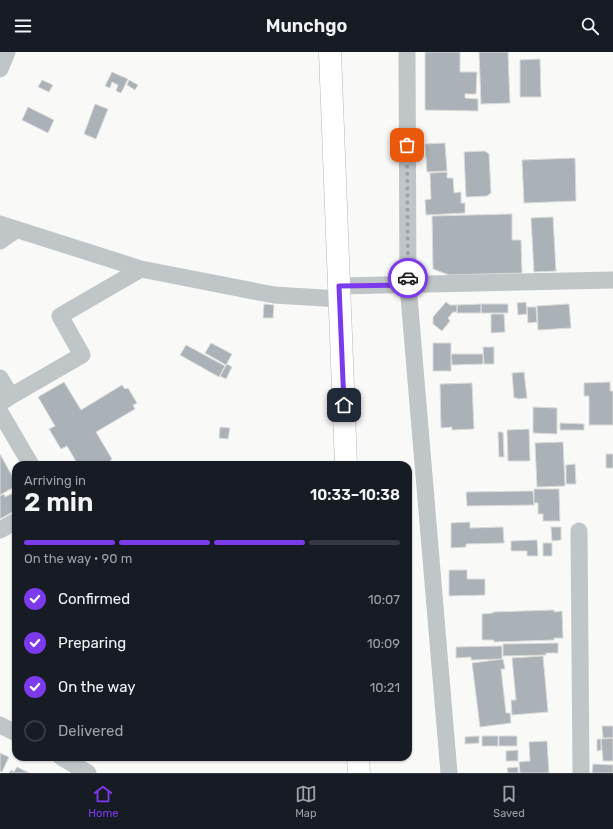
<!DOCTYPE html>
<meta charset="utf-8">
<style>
body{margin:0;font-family:Rubik,sans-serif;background:#242831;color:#f1f3f6;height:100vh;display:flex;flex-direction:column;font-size:15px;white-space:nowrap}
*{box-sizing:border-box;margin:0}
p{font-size:13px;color:#9ea1a6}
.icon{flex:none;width:22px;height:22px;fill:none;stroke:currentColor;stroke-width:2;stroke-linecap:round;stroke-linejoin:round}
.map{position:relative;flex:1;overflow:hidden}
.side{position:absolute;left:12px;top:409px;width:400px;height:300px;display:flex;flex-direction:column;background:#171b24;border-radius:12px;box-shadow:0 1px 3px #0004}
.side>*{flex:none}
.pin{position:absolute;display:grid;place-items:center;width:34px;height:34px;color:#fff;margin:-17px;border-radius:8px;box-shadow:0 2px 6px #0006}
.courier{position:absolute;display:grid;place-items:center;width:40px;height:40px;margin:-20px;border:3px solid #7c3aed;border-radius:50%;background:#fff;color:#222;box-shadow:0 1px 5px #0007}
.summary em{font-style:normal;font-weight:600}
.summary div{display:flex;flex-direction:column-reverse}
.summary{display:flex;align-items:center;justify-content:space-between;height:68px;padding:0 12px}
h1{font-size:26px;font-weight:600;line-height:30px}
.bar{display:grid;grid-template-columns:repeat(4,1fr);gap:6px 4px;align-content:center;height:48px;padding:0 12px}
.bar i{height:5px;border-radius:3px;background:#363941}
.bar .on{background:#7c3aed}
.bar p{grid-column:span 4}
ol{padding:0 12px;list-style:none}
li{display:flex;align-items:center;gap:12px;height:44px}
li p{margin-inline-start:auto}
li .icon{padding:4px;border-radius:50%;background:#7c3aed;color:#fff;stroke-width:4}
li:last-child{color:#9ea1a6}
li i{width:22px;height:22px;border:2px solid #363941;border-radius:50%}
header{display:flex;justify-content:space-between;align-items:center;height:52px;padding:0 12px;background:#171b24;font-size:18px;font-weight:600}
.tab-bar{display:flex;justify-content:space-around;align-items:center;height:56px;border-top:1px solid #363941;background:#171b24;font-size:11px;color:#9ea1a6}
.tab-bar a{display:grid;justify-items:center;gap:2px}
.tab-bar .on{color:#7c3aed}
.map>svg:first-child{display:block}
.building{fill:#aab2b7;stroke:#dbdbd9}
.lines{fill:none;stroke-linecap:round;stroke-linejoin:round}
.highway-casing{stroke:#b4b8bb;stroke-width:23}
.minor{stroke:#c0c5c8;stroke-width:17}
.highway{stroke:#fff;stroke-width:22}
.done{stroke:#99a3aa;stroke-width:4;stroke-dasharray:0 7.2}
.route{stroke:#7c3aed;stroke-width:5}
</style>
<header><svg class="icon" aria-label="menu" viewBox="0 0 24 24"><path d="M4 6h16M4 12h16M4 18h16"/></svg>Munchgo<svg class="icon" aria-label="search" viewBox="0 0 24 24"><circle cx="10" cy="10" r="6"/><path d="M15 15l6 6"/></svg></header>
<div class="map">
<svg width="613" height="721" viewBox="0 0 613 721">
<rect width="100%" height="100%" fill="#f9f9f7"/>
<path class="building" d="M425,0h35v20h17l-1,22h-11v4l13,1v12l-53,-1z
M479,0h29l2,51 -29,1z
M540,7l1,38h-21v-37z
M112,20l16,7 -7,14 -5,-2 2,-6 -6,-3 -2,6 -5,-2z
M42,28l11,5 -4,7 -11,-5z
M129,28l9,5 -3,5 -8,-5z
M95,52l13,5 -12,30 -12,-5z
M28,55l26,13 -6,13 -26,-13z
M445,91l2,28 -20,1 -2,-28z
M485,99l4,3 2,39 -4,3 -21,1 -2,-45z
M575,106l1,43 -52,2 -2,-43z
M447,120v6h6l1,15 7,-1v11h4v10l-39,2 -1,-15 6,-1 -1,-26z
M512,162v26h9l1,33 -73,2 -16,-6 -1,-53z
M553,165l3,54 -22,1 -3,-54z
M446,250l4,3h7v7h-4l-5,6 2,3 -8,10 -9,-7v-7z
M526,250l1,12 -9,1 -1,-12z
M264,252l10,1 -1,13h-10z
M481,252v9h-24v-8z
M481,252h27v9h-27z
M569,252l2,24 -33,2 -1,-24z
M527,255h9l1,15 -9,1z
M491,262h13l1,18 -14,1z
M211,291l21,11 -6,11 -21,-12z
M433,291h18v28h-18z
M186,293l39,21 -6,11 -39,-22z
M483,295h11v17h-10z
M451,302h32v10l-31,1z
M227,312l5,3 -6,12 -6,-3z
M524,320l3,26 -10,1v-1h-3l-2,-25z
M64,330l17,28 41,-25 3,4 3,-1 9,15 -4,2 2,4 -39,23 16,27 -2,2 2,4h-34l-11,-19 -6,3 -12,-20 6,-3 -17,-29z
M610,330v9h3v34h-24v-29h-5v-13z
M472,331l2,46 -22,1v-3l-11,1 -1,-44z
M533,355l24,1v26l-24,-1z
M560,371l24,1v6h-24z
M220,375l10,1 -2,11 -9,-1z
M529,377l1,32h-22l-1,-31z
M498,380h5l1,25h-5z
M563,390l2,44 -28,1 -2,-44z
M0,402l16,29v3l-16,9z
M606,402h7v14h-7z
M575,412l1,20h-10v-19z
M534,437h25l1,32h-17v-7h-5v-11h-4z
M533,439l1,14 -67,1 -1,-14z
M13,441l3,5v12l-16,9v-23l4,-2 1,3z
M470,470v6l33,-1 1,16 -38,1v3l-15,1v-25z
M551,475h10v13l-9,1z
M537,488l1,16h-11v-5h-16v-10z
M543,491h9v13h-9z
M449,518h18v9h18v16l-36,1z
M554,558v2l8,-1 1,27h-9v2l-60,2v-2h-12v-26l11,-1v-1z
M558,591v10h-12v2l-43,1v-12z
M502,594v13l-31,1v-3l-15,1v-11z
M543,604l5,56 -36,3 -1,-15h5l-4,-42z
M503,607l2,10h-4l5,44h4l1,10 -31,4 -8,-64z
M602,674h11v12h-10z
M479,684v7l-14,1v-7z
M482,684h16v10h-16z
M499,684h18v10h-18z
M613,686v23h-10l-2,-22z
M597,687h4v11l-4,1z
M547,689l2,32h-29l-1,-11 11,-1 -1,-19z
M518,698v11h-12v-10z
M0,701l9,4 -7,15 -2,-1z
M593,712l20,1v8h-21z
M17,715l12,6h-20l2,-3 3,2z
M518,715v6h-10l-1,-5z"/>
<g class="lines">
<g class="highway-casing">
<path id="highway" d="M330,0l16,413
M358,705l1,16"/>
</g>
<path class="minor" d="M407,0l1,233 41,488
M0,17l7,-17
M0,172l141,45 133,26 66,4
M0,189l16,-11
M339,234l274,-6
M0,326l11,18 -8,5
M11,344l71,-41 -22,-39 81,-47
M0,360l31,53
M0,478l16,-9
M579,479l2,242
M0,673l16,8
M61,705l27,16"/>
<use href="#highway" class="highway"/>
</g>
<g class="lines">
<path class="done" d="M407,93l1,133"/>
<path class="route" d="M344,353l-5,-119 69,-1v-7"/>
</g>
</svg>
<div class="pin" style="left:407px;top:93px;background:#ea580c"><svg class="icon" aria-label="bag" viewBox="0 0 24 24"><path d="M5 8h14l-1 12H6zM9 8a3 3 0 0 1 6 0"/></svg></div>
<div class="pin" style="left:344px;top:353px;background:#1f2937"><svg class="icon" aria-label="home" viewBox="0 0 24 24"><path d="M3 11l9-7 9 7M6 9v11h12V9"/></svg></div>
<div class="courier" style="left:408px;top:226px"><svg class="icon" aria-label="car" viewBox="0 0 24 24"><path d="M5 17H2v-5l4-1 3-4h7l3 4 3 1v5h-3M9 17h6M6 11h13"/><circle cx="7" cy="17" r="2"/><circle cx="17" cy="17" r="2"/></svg></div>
<section class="side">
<div class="summary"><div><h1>2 min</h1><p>Arriving in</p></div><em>10:33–10:38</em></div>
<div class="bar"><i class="on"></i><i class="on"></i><i class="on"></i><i></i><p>On the way · 90 m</p></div>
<ol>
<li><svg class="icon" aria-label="check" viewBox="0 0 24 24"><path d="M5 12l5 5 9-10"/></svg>Confirmed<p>10:07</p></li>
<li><svg class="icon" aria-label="check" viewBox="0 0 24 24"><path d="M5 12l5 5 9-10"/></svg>Preparing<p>10:09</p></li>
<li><svg class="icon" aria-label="check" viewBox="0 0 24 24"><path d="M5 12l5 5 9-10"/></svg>On the way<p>10:21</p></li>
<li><i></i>Delivered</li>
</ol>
</section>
</div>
<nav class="tab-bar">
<a class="on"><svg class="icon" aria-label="home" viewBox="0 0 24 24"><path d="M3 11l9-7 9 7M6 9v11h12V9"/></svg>Home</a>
<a><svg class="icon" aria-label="map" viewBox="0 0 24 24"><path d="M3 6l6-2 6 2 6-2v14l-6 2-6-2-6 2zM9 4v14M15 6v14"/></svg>Map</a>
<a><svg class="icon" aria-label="saved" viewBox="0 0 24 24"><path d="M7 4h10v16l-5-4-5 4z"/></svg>Saved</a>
</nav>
